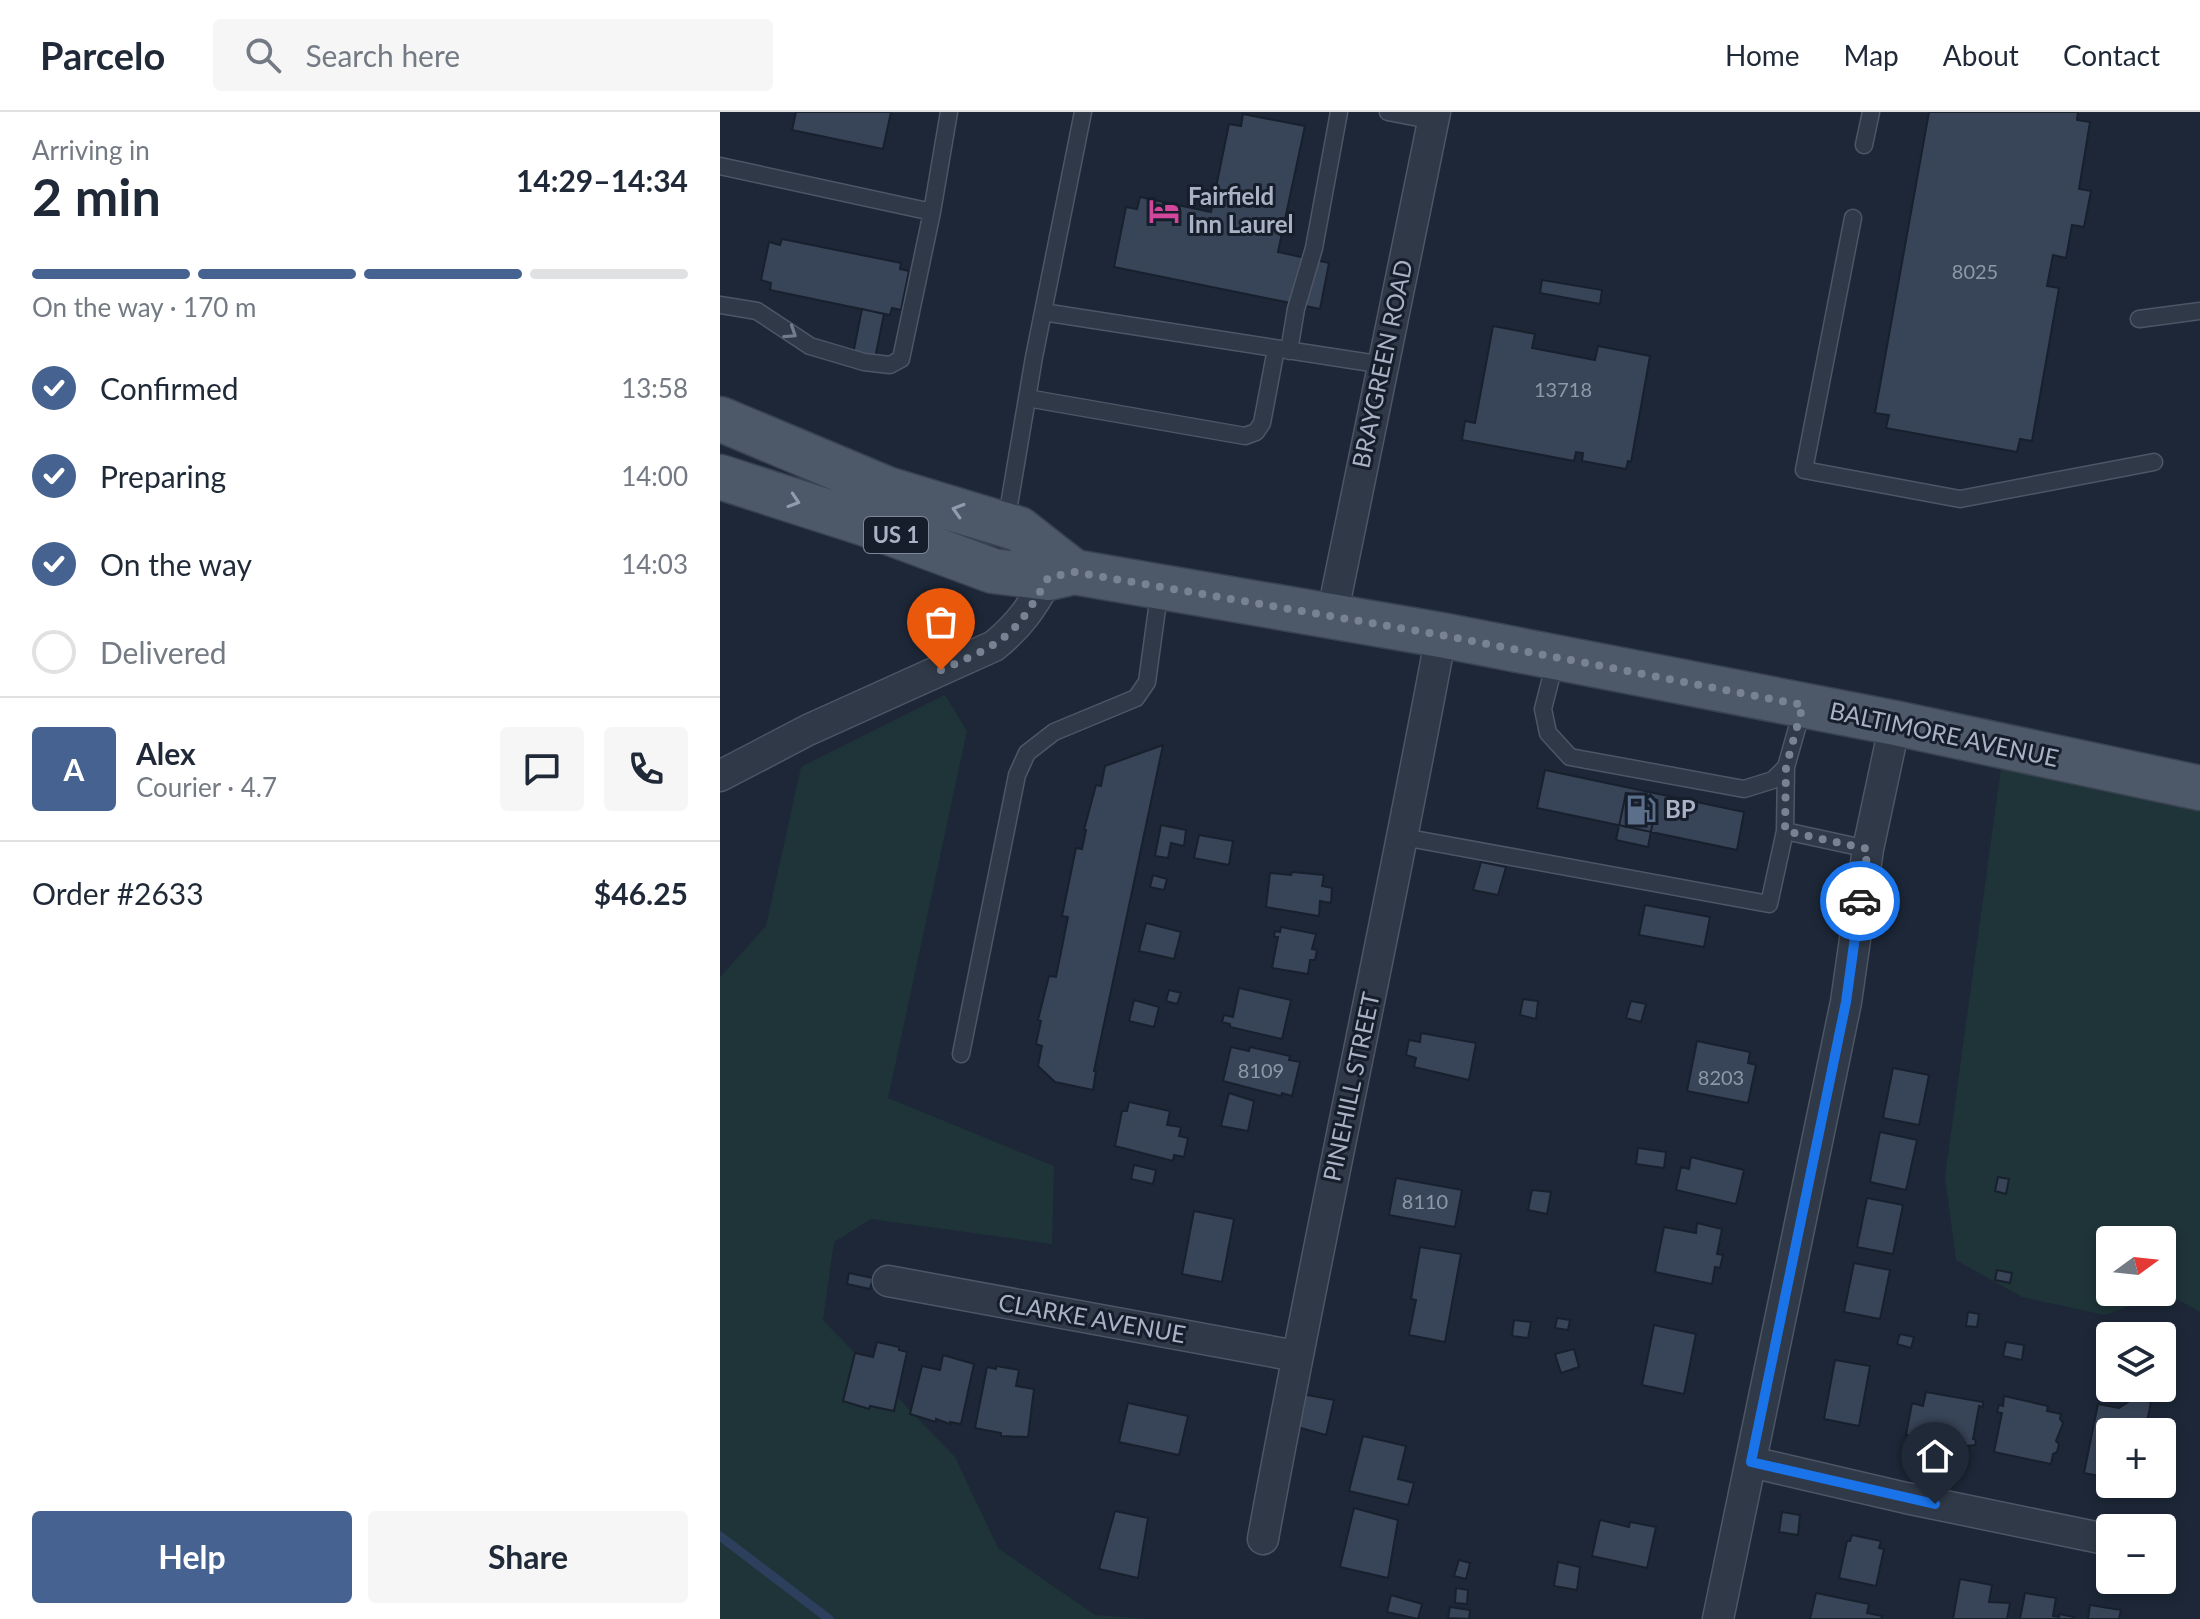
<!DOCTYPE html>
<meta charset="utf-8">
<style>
body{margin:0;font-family:Lato,sans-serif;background:#f6f6f7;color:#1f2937;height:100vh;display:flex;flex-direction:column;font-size:30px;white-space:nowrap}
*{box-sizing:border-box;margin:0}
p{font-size:26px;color:#747a83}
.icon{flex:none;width:44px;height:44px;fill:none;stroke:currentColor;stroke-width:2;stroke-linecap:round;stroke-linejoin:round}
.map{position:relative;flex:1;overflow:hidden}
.drawer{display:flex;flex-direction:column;background:#fff;width:720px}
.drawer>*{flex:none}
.needle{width:52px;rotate:75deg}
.controls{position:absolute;left:1376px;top:1114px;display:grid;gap:16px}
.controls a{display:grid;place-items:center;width:80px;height:80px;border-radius:8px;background:#fff;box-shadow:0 4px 12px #0003;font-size:40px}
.pin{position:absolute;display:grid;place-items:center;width:68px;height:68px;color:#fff;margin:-82px -34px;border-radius:50% 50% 50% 0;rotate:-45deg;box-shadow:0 0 8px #0007}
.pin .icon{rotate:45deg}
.courier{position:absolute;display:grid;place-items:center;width:80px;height:80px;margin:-40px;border:6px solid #1a73e8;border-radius:50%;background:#fff;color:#222;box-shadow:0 2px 10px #0007}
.head em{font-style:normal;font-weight:700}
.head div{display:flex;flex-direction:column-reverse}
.head{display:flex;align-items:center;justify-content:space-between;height:136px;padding:0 32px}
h1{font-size:52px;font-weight:700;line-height:60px}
.bar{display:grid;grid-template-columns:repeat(4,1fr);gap:12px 8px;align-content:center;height:96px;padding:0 32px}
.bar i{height:10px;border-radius:6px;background:#e0e1e3}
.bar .on{background:#456291}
.bar p{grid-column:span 4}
.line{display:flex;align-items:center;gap:20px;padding:0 32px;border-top:2px solid #e0e1e3}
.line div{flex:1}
.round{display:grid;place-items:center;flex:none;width:84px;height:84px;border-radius:8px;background:#f6f6f7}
ol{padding:0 32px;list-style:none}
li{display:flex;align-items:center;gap:24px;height:88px}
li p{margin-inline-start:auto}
li .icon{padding:8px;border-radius:50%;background:#456291;color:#fff;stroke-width:4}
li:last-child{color:#747a83}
li i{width:44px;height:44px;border:4px solid #e0e1e3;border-radius:50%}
.cta{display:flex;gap:16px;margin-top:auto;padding:16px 32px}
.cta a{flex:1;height:92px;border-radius:8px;background:#456291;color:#fff;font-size:32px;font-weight:700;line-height:92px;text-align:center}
.cta a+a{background:#f6f6f7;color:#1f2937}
header{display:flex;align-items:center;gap:48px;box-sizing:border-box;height:112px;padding:0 40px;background:#fff;border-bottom:2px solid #e0e1e3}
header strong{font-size:38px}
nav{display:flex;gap:44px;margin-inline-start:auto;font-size:28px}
.search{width:560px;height:72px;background:#f6f6f7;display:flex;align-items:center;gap:20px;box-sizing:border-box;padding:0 28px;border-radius:8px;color:#747a83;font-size:30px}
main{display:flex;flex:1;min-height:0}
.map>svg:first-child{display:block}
.green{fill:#1e3438;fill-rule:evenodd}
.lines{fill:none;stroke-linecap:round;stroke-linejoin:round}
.stream{stroke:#2c405e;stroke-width:9}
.building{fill:#384558;stroke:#18202d;stroke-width:2}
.service-casing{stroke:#4d5666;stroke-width:19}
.minor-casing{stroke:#4d5666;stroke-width:33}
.primary-casing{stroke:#394251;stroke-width:47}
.service{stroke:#303947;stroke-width:16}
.minor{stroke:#303947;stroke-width:30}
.primary{stroke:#4d5868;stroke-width:44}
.oneway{stroke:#737c8c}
.oneway2{stroke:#929cae}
.done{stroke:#788293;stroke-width:8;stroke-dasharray:0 14.4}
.route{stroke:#1a73e8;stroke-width:10}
.labels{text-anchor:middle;stroke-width:6;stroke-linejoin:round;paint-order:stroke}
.number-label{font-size:20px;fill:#8d98aa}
.shield{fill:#161e2b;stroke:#7d8697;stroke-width:2}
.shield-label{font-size:22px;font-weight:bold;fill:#a9b3c5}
.poi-label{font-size:24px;font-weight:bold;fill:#a9b3c5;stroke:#161e2b;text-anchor:start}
.street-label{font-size:24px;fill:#a9b3c5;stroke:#161e2b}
</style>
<header>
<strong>Parcelo</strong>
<div class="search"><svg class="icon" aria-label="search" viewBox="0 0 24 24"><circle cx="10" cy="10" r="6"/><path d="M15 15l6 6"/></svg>Search here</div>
<nav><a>Home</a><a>Map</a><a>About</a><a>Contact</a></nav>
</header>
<main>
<section class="drawer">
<div class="head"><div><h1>2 min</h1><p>Arriving in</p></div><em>14:29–14:34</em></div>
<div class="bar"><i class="on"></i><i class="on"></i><i class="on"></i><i></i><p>On the way · 170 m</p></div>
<ol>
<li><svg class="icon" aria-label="check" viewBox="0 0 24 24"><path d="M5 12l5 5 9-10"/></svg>Confirmed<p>13:58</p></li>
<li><svg class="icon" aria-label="check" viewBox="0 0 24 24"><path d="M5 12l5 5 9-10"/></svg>Preparing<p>14:00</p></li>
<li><svg class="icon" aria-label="check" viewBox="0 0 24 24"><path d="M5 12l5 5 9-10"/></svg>On the way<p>14:03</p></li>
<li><i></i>Delivered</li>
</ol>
<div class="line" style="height:144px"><b class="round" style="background:#456291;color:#fff">A</b><div><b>Alex</b><p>Courier · 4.7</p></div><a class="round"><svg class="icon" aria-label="chat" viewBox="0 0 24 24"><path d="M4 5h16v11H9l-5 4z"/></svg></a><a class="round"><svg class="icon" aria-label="phone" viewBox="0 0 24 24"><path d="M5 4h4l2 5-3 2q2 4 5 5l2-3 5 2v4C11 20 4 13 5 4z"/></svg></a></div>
<div class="line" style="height:104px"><div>Order #2633</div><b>$46.25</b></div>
<div class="cta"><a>Help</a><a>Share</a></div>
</section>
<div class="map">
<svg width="1480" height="1507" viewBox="0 0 1480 1507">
<rect width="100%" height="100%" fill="#1d2737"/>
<path class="green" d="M225,583l22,36 -79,367 166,68 -2,78 -181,-25 -37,23 -11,78 132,137 43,91 97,67 52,4h-427v-642l46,-51 35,-159z
M1284,634l196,38v528l-34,-19 -61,22 -83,-18 -66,-37 -11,-83zM1390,1128h52v52h-52z"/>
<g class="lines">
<path class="stream" d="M0,1424l109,83"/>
</g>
<path class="building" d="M76,0h95l-8,37 -91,-19z
M1209,0h149l-1,8 13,2 -11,67 12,2 -7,36 -12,-2 -6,33 -13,-3 -6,31 12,2 -27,153 -12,-2 -3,13 -131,-24 3,-13 -14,-2z
M523,2l62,12 -27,126 51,11 -9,46 -206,-42 12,-60 11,2 3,-12 71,15 18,-88 12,2z
M62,127l119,24 -1,6 9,2 -8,39 -9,-2 -2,7 -120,-25 1,-7 -10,-3 8,-38 11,3z
M822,168l60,10 -2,14 -60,-11z
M142,197l22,5 -9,44 -22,-4z
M773,214l42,8 -3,14 63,12 3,-14 52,10 -19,106 -3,-1 -2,8 -44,-8 1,-8 -7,-1 -2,9 -112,-21 3,-19 10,2z
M443,633l-69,326h2l-3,19 -38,-8 -17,-16 4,-20 -6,-2 5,-23 -3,-1 11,-44 7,1 12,-60 -6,-1 14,-68 6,1 4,-19h-2l12,-45 5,1 4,-20z
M825,658l199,42 -7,38 -200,-42z
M906,681l31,7 -9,47 -32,-7z
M441,713l25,5 -2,16 -13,-3 -3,15 -13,-2z
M479,723l34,6 -4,24 -35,-7z
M761,750l25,5 -8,28 -25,-5z
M572,760l32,3 -2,11 10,2 -1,15 -11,-2 -1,15 -53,-9 4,-34 21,2z
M433,763l14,4 -3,11 -14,-3z
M925,793l65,12 -6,30 -65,-12z
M426,811l35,9 -7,27 -35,-8z
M561,815l35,7 -4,15 5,1 -2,10h-5l-2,14 -36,-6 6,-31h-4l1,-6 5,1z
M519,876l52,12 -9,39 -52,-12v-3l-8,-2 2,-7 9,2z
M449,878l12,3 -4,11 -11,-3z
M803,887l15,2 -2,18 -16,-4z
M414,888l25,7 -5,20 -25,-6z
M911,889l15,3 -5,18 -15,-4z
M701,921l55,10 -7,37 -55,-13 2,-9 -10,-3 3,-15 11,2z
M977,929l53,11 -2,11 8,2 -8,38 -61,-12z
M511,935l18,4 1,-4 40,9 -1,4 11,2 -8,34 -10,-3 -1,3 -58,-15z
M1173,956l36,7 -10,50 -36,-7z
M509,981l25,8 -6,30 -27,-5z
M409,990l41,9 -3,14 14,2 -2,9 9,2 -4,19 -10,-2 -1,6 -58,-15 7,-35h5z
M1160,1020l37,8 -11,50 -36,-8z
M918,1036l28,4 -2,16 -28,-4z
M971,1045l53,13 -8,34 -60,-14 5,-23 8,2z
M414,1053l22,5 -3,14 -22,-5z
M1278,1065l11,2 -3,15 -11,-3z
M676,1066l66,12 -7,37 -66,-12z
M812,1078l19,2 -4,22 -19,-4z
M1147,1086l36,7 -10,49 -36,-7z
M474,1099l40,8 -12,63 -40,-8z
M977,1111l25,6 -5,25 6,1 -3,13 -5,-1 -3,17 -57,-12 9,-45 32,6z
M700,1135l41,7 -16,88 -36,-7 7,-35 -5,-1z
M1134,1151l36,7 -10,49 -36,-7z
M1277,1158l15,3 -2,10 -15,-3z
M129,1161l24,5 -3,11 -23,-5z
M1248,1200l11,2 -2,13 -11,-1z
M837,1206l13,2 -2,10 -13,-2z
M794,1208l17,2 -3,16 -16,-2z
M934,1213l42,9 -12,60 -42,-9z
M1180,1222l14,3 -3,11 -14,-4z
M157,1230l22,5v3l8,2 -13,59 -24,-5 -1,3 -26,-8 12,-48 18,4z
M1286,1230l18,3 -2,15 -19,-4z
M854,1237l5,18 -18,6 -6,-19z
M223,1243l31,9 -13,60 -11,-2v2l-14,-5v3l-26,-8 12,-48 18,4z
M1115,1248l35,6 -11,60 -35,-7z
M276,1254l23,4 -3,16 18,3 -6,48 -27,-1v-3l-26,-5 12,-61 9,2z
M1206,1280l57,10v5l-4,-1 -6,33 3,1 -1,5 -8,1 -10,-5 -1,4 -50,-10 6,-32 11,3z
M577,1281l37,7 -8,35 -36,-10z
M1284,1284l44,10 -1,5 14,3 -1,5 3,4 -7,18 3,3 -2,8 -4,2 -2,10 -57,-12 8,-39 -5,-1 2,-7 4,1z
M1414,1286l17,4 -6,30h-35v46l-26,-5 14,-69 21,4z
M408,1291l60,13 -9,39 -60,-13z
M643,1324l43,10 -8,33 16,4 -6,22 -59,-14z
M634,1396l44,12 -10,58 -48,-11z
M395,1399l33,7 -10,60 -39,-9z
M1062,1400l18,3 -2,20 -19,-3z
M880,1408l29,7 1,-5 26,5 -9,41 -55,-12z
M1132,1423l29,6 -2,7 5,1 -8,37 -37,-8 8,-37h3z
M739,1448l11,3 -4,16 -12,-3z
M838,1450l22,5 -3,23 -23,-4z
M1240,1467l32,6 -3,17 21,1 -3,16h-54z
M736,1476l12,2 -1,14 -12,-1z
M1096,1481l53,11 -2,9 15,3 -1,3h-71z
M1305,1481l31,5 -3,18 6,1v-3l15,3v2h-54z
M671,1483l31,9 -4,15 -31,-7z
M1370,1493l31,5 -2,9h-31z
M730,1495l20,3 -1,9 -21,-1z"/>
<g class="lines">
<g class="service-casing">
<path id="service" d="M668,0l46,9
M1144,33l7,-33
M0,54l212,46
M1133,106l-49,252 156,29 194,-37
M0,193l37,6 53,35 54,16 26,3 11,-6 31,-147 17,-100
M323,200l341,53
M1419,207l61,-8
M569,239l7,-42 18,-61 25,-136
M307,286l218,38 11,-4 6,-9 14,-74
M286,411l28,-166 49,-245
M836,546l-13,51 5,24 22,24 174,32 29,-9 13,-13 17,-60
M1065,719l83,18
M683,725l366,67 16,-73 1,-64
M241,942l56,-279 10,-22 27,-21 82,-34 11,-16 13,-95"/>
</g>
<g class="minor-casing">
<path id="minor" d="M612,504l103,-504
M0,664l88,-46 186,-84c26,-21 38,-39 54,-68
M168,1169l408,75
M1031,1350l155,36 204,42
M543,1427c55,-302 122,-602 178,-904
M998,1507l128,-617 22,-153 27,-126"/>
</g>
<g class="primary-casing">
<path id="primary" d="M0,307l167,70 132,40 55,43
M0,365l146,47 127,47 55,7 26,-6 367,63 454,88 305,65"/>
</g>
<use href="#service" class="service"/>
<use href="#minor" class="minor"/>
<use href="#primary" class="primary"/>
</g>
<defs><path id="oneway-chevron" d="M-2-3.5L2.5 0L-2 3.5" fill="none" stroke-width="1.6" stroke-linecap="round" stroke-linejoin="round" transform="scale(2)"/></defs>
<use class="oneway" href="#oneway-chevron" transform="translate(71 221) rotate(33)"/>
<g class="oneway2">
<use href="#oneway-chevron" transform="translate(74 389) rotate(18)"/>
<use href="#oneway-chevron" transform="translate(238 398) rotate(-163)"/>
</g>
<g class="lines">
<path class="done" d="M221,558c61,-27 73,-31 107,-92l26,-6 367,63 362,70 -17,62 -1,64 83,18 -8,52"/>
<path class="route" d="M1140,789l-14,101 -95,460 184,42"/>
</g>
<defs>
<g id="hotel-bare" transform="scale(2.4)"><path d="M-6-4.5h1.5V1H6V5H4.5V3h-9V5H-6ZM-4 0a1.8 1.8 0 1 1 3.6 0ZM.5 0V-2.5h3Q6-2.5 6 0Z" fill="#d1479c" stroke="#161e2b" stroke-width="2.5" paint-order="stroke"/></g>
<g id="fuel-bare" transform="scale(2.4)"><path d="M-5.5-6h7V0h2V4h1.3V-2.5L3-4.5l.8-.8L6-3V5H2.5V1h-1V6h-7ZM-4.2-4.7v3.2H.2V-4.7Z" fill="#5c6f8a" stroke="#161e2b" stroke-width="2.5" paint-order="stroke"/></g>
</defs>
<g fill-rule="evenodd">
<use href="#hotel-bare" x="444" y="99"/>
<use href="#fuel-bare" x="921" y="698"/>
</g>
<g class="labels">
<g class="number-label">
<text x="1255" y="167">8025</text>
<text x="843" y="285">13718</text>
<text x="541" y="966">8109</text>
<text x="1001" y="973">8203</text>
<text x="705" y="1097">8110</text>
</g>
<rect class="shield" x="144" y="405" width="64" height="36" rx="6"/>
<g class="shield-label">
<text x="176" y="431">US 1</text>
</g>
<g class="poi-label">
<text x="468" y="93">Fairfield<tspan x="468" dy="28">Inn Laurel</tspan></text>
<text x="945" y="706">BP</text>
</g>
<g class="street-label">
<text transform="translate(663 252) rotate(-78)" y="8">BRAYGREEN ROAD</text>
<text transform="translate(1224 623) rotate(12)" y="8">BALTIMORE AVENUE</text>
<text transform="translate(632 975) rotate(-78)" y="8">PINEHILL STREET</text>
<text transform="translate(372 1207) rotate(10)" y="8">CLARKE AVENUE</text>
</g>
</g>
</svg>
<div class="controls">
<a><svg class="needle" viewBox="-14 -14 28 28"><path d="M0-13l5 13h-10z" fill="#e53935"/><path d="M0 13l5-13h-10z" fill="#747a83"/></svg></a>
<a><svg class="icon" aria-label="layers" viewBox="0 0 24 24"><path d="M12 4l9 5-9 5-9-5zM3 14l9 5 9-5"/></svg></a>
<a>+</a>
<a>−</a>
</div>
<div class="pin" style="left:221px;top:558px;background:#ea580c"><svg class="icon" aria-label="bag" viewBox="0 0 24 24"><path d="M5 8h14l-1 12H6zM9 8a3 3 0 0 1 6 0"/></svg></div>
<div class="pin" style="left:1215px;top:1392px;background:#1f2937"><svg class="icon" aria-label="home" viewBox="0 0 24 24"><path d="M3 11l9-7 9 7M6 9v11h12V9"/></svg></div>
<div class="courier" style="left:1140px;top:789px"><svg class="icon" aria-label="car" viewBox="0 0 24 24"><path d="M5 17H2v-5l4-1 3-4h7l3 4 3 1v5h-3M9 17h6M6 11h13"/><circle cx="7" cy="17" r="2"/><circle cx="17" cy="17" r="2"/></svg></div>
</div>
</main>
